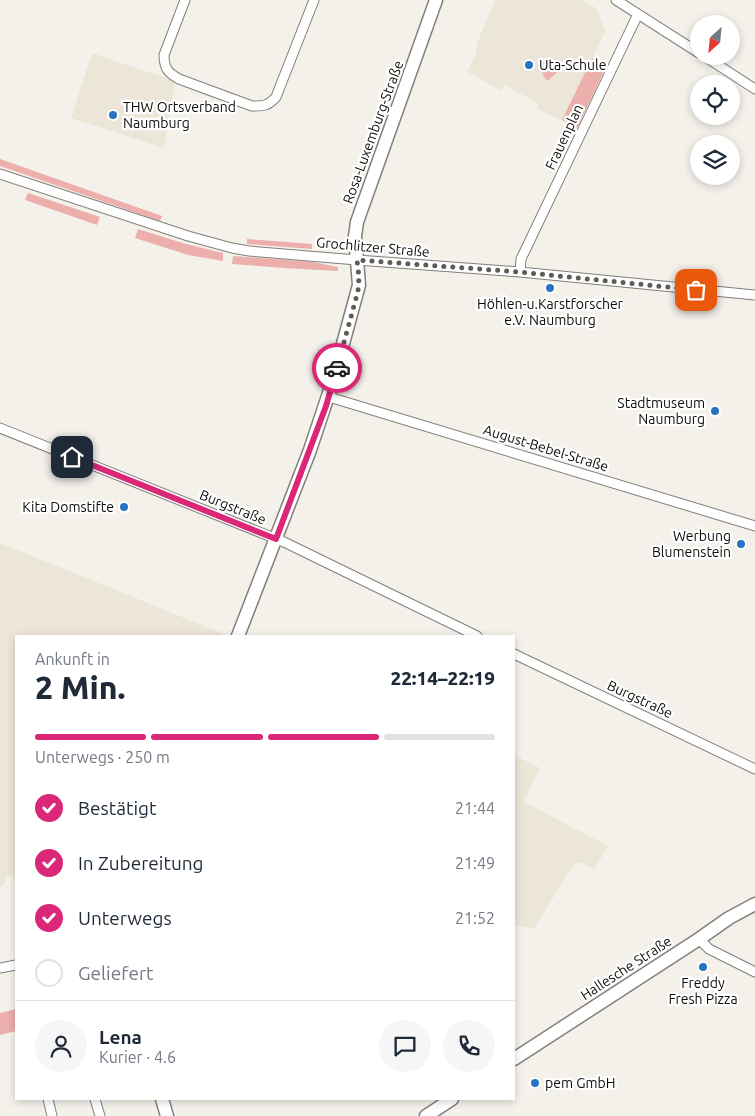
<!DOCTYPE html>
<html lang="de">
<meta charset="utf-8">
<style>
body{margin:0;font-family:Ubuntu,sans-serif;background:#f6f6f7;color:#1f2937;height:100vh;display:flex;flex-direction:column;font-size:19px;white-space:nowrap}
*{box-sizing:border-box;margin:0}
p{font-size:16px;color:#747a83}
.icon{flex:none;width:28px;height:28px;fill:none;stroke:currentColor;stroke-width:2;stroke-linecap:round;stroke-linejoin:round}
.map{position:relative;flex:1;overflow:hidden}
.sheet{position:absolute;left:15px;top:635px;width:500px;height:465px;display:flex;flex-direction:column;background:#fff;border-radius:0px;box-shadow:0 2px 8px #0003}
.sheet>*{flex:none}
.needle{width:32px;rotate:207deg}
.controls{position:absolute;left:690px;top:15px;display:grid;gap:10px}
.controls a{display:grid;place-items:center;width:50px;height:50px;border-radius:50%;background:#fff;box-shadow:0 2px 8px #0003;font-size:25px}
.pin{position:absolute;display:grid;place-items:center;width:42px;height:42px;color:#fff;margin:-21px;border-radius:10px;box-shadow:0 2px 8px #0006}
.courier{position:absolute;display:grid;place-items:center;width:50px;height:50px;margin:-25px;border:4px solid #db2777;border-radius:50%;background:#fff;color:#222;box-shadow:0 1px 6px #0007}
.summary em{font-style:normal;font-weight:800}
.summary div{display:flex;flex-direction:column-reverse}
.summary{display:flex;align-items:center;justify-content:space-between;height:85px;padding:0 20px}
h1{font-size:32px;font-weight:800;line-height:38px}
.bar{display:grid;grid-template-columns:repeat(4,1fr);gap:8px 5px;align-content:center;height:60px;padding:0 20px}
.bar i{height:6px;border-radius:4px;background:#e0e1e3}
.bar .current{background:#db2777}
.bar p{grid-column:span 4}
.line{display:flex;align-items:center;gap:12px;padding:0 20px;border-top:1px solid #e0e1e3}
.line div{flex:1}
.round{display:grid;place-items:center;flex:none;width:52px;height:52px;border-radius:26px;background:#f6f6f7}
ol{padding:0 20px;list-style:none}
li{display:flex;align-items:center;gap:15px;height:55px}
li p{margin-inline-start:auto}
li .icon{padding:5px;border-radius:50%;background:#db2777;color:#fff;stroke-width:4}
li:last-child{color:#747a83}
li i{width:28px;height:28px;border:2px solid #e0e1e3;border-radius:50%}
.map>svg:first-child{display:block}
.built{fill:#ece6d8}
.green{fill:#ecafac}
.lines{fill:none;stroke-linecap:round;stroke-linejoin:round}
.minor-casing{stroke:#827f79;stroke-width:11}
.secondary-casing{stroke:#827f79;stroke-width:15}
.minor{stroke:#fff;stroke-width:9}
.secondary{stroke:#fff;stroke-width:12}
.done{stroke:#5e5c58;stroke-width:5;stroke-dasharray:0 9}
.route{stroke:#db2777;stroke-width:6}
.poi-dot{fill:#2872c2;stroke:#fff;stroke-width:2}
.labels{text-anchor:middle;stroke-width:4.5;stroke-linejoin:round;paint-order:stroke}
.poi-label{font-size:14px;fill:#0d0c09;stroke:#fff;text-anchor:start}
.street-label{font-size:14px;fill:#0d0c09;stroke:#fff}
</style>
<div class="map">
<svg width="755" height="1116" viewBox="0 0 755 1116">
<rect width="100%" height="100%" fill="#f4f1eb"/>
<path class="built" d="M495,0h88l14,9 7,19 1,4 -43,88 -25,-11 2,-5 -34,-19 -3,6 -35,-19 9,-19 1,-10z
M92,53l83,28 -11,67 -93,-30z
M0,543l224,91 -1,2h-207v243l-8,-4 -5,11 -3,1z
M514,755l26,13 -16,34 84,44 -14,24 -12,-7h-5l-4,2 -39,64 -20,-4z"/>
<path class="green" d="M592,58l15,7 -30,63 -15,-8z
M549,61l6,1 9,5 -17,14 -10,-16 5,-3z
M0,159l162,57 -2,5 -160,-55z
M28,193l72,24 -3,8 -72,-25z
M138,229l48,15 37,9v8l-35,-6 -53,-17z
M247,239l65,5v5l-65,-5z
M233,256l80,6 25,5v4l-54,-3 -52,-4z
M16,1009v22l-16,4v-22z"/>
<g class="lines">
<g class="minor-casing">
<path id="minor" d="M185,0l-21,55c0,13 4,18 15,24l73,27c12,0 16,0 24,-9l38,-97
M616,0l83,53
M704,56l51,33
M0,174l188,62 44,12 17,3 108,9 163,12 235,23
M520,272l1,-13 117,-245
M329,397l426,129
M0,428l284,114 193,94
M514,654l241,115
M699,939l10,10 46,23
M0,968l16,-3
M48,1099l4,17
M95,1099l5,17"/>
</g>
<g class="secondary-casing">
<path id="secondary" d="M238,636l72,-186 22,-66 27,-99 -4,-49 2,-14 79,-222
M514,1059l185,-120 30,-21 26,-14
M162,1099l5,17
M426,1116l26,-17"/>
</g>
<use href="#minor" class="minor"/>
<use href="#secondary" class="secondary"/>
</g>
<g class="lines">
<path class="done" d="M337,368l21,-77 1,-14 -2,-17 163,12 176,18"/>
<path class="route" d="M72,457l204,82 50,-133 11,-38"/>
</g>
<g class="poi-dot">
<circle cx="529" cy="65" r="5"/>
<circle cx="113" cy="115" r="5"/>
<circle cx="550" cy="288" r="5"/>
<circle cx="715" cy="411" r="5"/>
<circle cx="124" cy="507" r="5"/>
<circle cx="741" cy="544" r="5"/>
<circle cx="703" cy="967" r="5"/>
<circle cx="535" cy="1083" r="5"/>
</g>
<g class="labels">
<g class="poi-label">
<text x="539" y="70">Uta-Schule</text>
<text x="123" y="112">THW Ortsverband<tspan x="123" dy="16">Naumburg</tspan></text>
<text x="550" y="309" text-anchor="middle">Höhlen-u.Karstforscher<tspan x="550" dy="16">e.V. Naumburg</tspan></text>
<text x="705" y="408" text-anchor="end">Stadtmuseum<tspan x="705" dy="16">Naumburg</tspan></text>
<text x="114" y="512" text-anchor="end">Kita Domstifte</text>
<text x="731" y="541" text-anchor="end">Werbung<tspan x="731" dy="16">Blumenstein</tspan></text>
<text x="703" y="988" text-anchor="middle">Freddy<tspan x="703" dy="16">Fresh Pizza</tspan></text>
<text x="545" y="1088">pem GmbH</text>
</g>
<g class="street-label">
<text transform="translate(373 132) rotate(-70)" y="5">Rosa-Luxemburg-Straße</text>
<text transform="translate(564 137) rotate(-65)" y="5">Frauenplan</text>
<text transform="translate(373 247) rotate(5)" y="5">Grochlitzer Straße</text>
<text transform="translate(546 448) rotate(17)" y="5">August-Bebel-Straße</text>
<text transform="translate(233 507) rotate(22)" y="5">Burgstraße</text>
<text transform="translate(640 699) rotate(25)" y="5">Burgstraße</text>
<text transform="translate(626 968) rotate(-33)" y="5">Hallesche Straße</text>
</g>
</g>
</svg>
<div class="controls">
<a><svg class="needle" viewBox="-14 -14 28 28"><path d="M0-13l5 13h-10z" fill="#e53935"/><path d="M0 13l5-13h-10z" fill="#747a83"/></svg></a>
<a><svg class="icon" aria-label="locate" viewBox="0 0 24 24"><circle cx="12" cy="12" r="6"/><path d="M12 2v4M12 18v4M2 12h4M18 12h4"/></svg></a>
<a><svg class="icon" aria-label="layers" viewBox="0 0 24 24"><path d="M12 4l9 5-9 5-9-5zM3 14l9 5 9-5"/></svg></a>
</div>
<div class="pin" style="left:696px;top:290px;background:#ea580c"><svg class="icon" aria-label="bag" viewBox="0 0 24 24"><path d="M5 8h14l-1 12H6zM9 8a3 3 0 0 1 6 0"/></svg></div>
<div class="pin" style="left:72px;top:457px;background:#1f2937"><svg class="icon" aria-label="home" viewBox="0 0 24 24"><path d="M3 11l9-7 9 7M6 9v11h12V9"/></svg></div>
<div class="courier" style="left:337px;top:368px"><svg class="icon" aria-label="car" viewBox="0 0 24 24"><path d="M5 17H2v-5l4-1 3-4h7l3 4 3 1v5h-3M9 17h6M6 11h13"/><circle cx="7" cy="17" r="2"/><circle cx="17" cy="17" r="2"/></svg></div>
<section class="sheet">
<div class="summary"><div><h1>2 Min.</h1><p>Ankunft in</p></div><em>22:14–22:19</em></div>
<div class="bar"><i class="current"></i><i class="current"></i><i class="current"></i><i></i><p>Unterwegs · 250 m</p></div>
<ol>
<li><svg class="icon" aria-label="check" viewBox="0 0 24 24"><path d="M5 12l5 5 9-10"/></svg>Bestätigt<p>21:44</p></li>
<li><svg class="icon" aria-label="check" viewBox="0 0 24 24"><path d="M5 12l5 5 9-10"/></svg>In Zubereitung<p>21:49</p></li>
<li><svg class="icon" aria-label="check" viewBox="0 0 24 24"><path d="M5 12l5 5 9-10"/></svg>Unterwegs<p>21:52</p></li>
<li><i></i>Geliefert</li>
</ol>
<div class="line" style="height:90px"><a class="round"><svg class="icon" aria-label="person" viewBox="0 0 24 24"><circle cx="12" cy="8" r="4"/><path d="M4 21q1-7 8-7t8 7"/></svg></a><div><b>Lena</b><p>Kurier · 4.6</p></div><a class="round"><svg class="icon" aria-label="chat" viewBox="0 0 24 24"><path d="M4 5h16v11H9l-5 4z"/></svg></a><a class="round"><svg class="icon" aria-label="phone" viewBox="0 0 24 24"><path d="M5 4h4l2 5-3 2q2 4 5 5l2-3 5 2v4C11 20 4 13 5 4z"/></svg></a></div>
</section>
</div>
